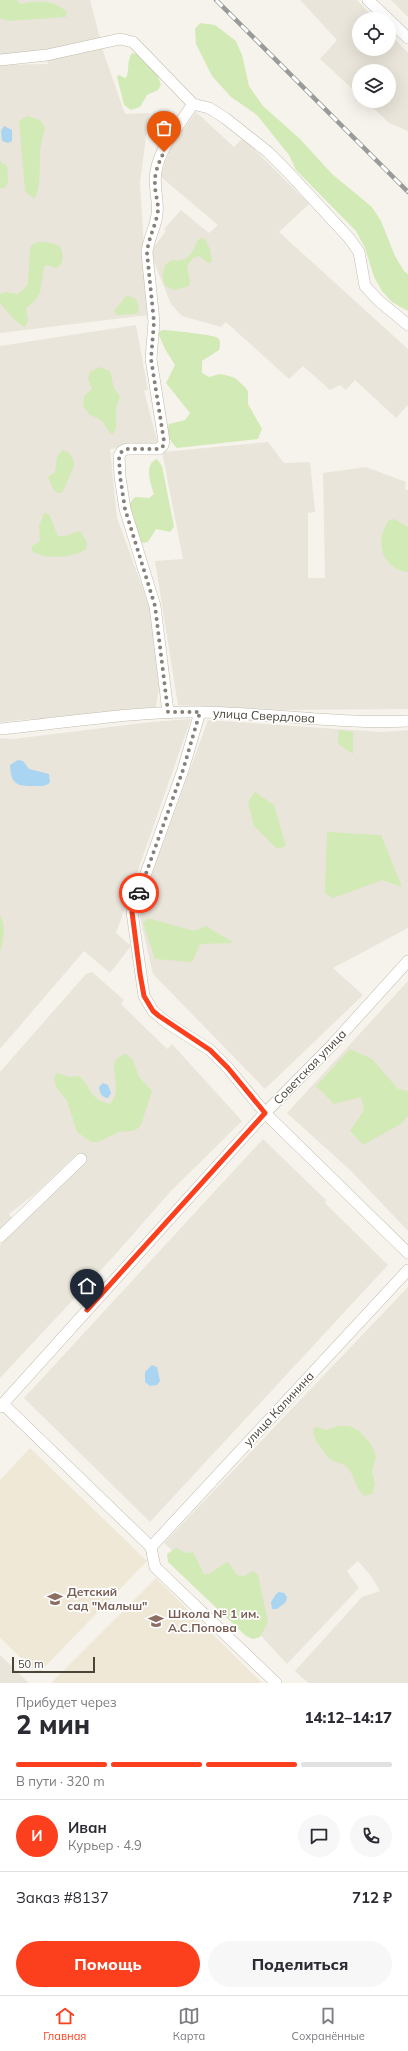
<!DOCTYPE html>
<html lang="ru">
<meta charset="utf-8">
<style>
body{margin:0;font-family:Mulish,sans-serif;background:#f7f7f7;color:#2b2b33;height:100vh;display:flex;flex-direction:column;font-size:15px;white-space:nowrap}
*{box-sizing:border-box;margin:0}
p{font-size:13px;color:#7c7c81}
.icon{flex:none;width:22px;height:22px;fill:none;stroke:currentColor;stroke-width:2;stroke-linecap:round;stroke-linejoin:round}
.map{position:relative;height:1683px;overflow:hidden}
.panel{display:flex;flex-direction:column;background:#fff;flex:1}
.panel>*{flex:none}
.controls{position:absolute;left:352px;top:12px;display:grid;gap:8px}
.controls a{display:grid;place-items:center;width:44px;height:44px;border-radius:50%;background:#fff;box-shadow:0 4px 16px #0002;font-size:20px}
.scale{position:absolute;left:12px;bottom:10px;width:83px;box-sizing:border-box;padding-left:4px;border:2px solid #4b4439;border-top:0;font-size:11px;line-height:14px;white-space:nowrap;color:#4b4439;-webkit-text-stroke:3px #fff;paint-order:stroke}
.pin{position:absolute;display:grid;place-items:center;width:34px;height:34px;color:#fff;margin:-41px -17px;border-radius:50% 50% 50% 0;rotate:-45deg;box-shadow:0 0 4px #0007}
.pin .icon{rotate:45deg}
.courier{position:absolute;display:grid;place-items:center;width:40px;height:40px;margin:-20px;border:3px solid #fc3f1d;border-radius:50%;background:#fff;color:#222;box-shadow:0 1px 5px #0007}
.overview em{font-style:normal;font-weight:800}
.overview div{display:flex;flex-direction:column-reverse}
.overview{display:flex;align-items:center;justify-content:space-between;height:68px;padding:0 16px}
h1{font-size:26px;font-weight:800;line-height:30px}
.bar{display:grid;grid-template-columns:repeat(4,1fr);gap:6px 4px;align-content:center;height:48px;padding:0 16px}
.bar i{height:5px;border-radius:3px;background:#e1e1e2}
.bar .active{background:#fc3f1d}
.bar p{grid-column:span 4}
.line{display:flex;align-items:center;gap:10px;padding:0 16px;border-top:1px solid #e1e1e2}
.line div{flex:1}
.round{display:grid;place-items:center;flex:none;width:42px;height:42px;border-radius:21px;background:#f7f7f7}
.action{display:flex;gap:8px;margin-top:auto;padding:8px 16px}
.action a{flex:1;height:46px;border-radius:24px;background:#fc3f1d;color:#fff;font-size:16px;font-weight:800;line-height:46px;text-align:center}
.action a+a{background:#f7f7f7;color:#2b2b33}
.menu{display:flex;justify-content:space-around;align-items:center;height:56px;border-top:1px solid #e1e1e2;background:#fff;font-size:11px;color:#7c7c81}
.menu a{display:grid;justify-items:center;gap:2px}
.menu .active{color:#fc3f1d}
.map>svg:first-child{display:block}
.residential{fill:#eae5da}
.education{fill:#efe8d6}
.green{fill:#d2eab5}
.water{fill:#a9d4f2}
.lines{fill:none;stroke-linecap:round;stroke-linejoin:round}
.street-casing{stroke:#c2bbae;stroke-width:12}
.street{stroke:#fff;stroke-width:11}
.rail-casing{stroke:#9a9a9a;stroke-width:4.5}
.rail{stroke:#fff;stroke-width:3;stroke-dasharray:9;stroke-linecap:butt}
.done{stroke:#878178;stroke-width:4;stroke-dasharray:0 7.2}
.route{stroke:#fc3f1d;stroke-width:5}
.labels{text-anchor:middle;stroke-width:3.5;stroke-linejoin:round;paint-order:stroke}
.street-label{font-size:12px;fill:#4b4439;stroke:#fff}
.education-label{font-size:12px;font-weight:bold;fill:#785e54;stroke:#fff;text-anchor:start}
</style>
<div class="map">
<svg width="408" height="1683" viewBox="0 0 408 1683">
<rect width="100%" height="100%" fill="#f6f3ec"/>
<path class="residential" d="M0,0h90l10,38 -87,19 -13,-1z
M300,0h57l18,19h-16v30h30v-16l19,20v78l-19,-8 -23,-22h23v-30h-30v24l-39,-36 17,-19z
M391,0h17v17z
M102,48l23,66 24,-1 -9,70 8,132 -148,18v-268l48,-1 -1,-6z
M196,112l38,35 9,-9 66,66 -30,28 129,117v56l-12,13 -41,-38 -9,10 -6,-5 -10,5 -27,-24 -14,13 -63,-57 -5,5 -39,-11 -11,-12 -21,-52 16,-21 -2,-2 17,-19 28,23 9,-8 -57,-48 4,-16 9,-18z
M136,325l12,65 -4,1 14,53 -48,5 7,69 34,93 9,69 -4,27 -156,15v-376z
M268,442l16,21 26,-1 5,50 -7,1v65h17l-2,-105 43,-6 40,15 -1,7 3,1v219l-125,1 -105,-5 -23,-144 28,-2 -21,-107z
M191,719l-75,214 15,13 -21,27 -26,-22 -84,98v-311l13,1 138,-17z
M208,720l174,12 26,-2v198l-75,40 30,27 -98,94 -112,-115 -13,-57 2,-15z
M92,972l32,28 -3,4 46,45 5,-5 70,77 -71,70 -58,66 -113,121v-133l84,-84 -7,-7 -40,38 -28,22 3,4 -12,12v-158l86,-98z
M408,981v250l-57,-60 -64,-58z
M263,1139l63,61 -1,3 63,62 -238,257 -126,-124z
M408,1287v396h-100l-13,-12 67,-74 18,-6 -9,-15 -13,-15 -11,10 12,17 -72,76 -54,-59 -69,-62z
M0,1655l29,28h-29z"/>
<path class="education" d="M30,1448l117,113 -109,113 -38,-36v-158z
M156,1578l106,105h-211z"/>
<path class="green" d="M0,0h17l3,4c17,-4 33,-4 47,8l-1,5 -58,4 -8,-3z
M200,23l15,2 21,16 6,14 7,31 14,20 37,33 32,35 40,33 9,14 14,35 9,15 4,3v37l-16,-9 -10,-11 -8,-14 -9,-29 -9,-17 -60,-61 -7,-15 -32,-40 -26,-18 -19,-21 -16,-32 -1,-15z
M133,53l4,1 20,20 4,11 -3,5 -11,5 -7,12 -9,3 -7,-5 -7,-28 2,-2 6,3 2,-2c2,-9 0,-12 4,-22z
M27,116l13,4 5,8c-2,7 -4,14 -5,22 -1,14 2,38 -6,49l-9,-8 -6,-70z
M0,161l7,5 1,17 -3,5h-5z
M202,238l3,1 5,10 2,13 -4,1 -9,-7 -6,2 -6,8 3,16 -1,4 -14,4 -10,-4c-4,-9 -3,-22 7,-26 16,3 21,-8 26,-20z
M38,242h9l13,4c3,8 5,16 -3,22l-11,-3 -2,2 -4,26 -6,9 -8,6 2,12 -3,7c-8,-2 -19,-18 -25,-24v-9l5,-2 13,2 10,-9 2,-37 3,-4z
M127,295l9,4c2,5 5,11 0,15l-19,1 -3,-4z
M162,330c7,0 54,5 56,8 3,3 2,8 1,12l-17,11v12l7,4 11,-3 9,2 6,2 11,10 2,4v12l14,25 -4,10 -81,9c-7,-7 -12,-14 -8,-24l16,-4 5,-7 -24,-30 9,-18 -10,-16 -7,-16z
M99,367l11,4 4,17 6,9 -4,11v20l-3,6 -3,-1 -8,-12 -13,-7 -6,-8 1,-10 8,-7 -4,-10 2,-7z
M62,450c8,1 12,8 12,16 -4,8 -7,20 -13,27h-4l-4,-4 -5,-12 7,-5 2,-15z
M157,459l5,7 12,61 -4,5 -14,-3 -8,13 -5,1 -7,-6 -7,-33 6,-7 14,1 5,-4c-3,-9 -11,-30 3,-35z
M44,513l5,1 9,22c9,2 15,-6 23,-4l6,11 -1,6c-12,9 -43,11 -54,2v-5l8,-5 -1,-15z
M394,519l14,8v45c-18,-2 -30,-18 -26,-36 1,-5 4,-10 6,-15z
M339,730l14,2v22l-15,-10z
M255,792l19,13 12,41 -9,3 -23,-23 -6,-24z
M327,832l54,3 21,52 -20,-7 -49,18 -8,-5z
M0,915c7,13 3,24 0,38z
M148,918l46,13 12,-5 28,17 -34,1 -8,18 -37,-3 -12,-36z
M350,1049l22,10 26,30 10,2v25l-7,8 -38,21 -13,-14 14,-21 -3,-13 -27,7 -18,-18z
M126,1054l7,6 6,17 13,14 -11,34 -4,4 -5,2 -13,1 -21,10h-7l-14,-10 -10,-31 -11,-14 -2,-9 3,-5 13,4 9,-1c14,12 9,23 31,28 17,-18 -10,-43 16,-50z
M337,1426h12l10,5 12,13 5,12 -4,15 3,13 -3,10 -8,2c-8,-8 -9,-19 -16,-28 -5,-6 -14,-5 -20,-10 -5,-11 -17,-17 -14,-30l3,-1 9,3z
M176,1548l10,5 7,-1 11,22c8,2 16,-10 24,-12l9,13 7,1 9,-5 5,4 10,47 -8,15 -7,2 -7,-3 -78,-74 -1,-8z"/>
<path class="water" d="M4,126l8,4v11l-4,2 -6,-2 -1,-10z
M18,760l5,1 6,8 20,5 1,8c-4,5 -9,4 -15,4 -18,0 -24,-1 -25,-21z
M103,1083l5,2 3,8 -3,5c-6,0 -9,-6 -9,-11z
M152,1365l5,2 3,14 -3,4 -7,1 -5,-4v-10z
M279,1592l5,1 3,4 -1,5 -9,7h-5l-1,-7 5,-8z"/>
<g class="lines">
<g class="street-casing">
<path id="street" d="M368,0l20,19
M389,20l19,18
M0,60l47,-5 73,-16 13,3 60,62 16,4 16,10 43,34 19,19 62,67 10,14 6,34 14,15 29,24
M168,712l-13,-106 -30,-97 -5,-32 -1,-21 3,-5 5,-2h32l4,-4 1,-4 -13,-82 3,-37 -7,-69c1,-14 9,-26 10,-39 2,-15 -4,-28 -1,-43 4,-24 24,-47 37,-67
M200,712l-17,58 -51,142 12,84 9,15 13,11 44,28 18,18 37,45 143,140
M0,729c64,-6 135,-18 199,-17 70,1 139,12 209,9
M0,1237l81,-78
M3,1404l148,143 4,20 121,116
M0,1407l265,-294 68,-69 75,-83
M151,1547l257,-277"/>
</g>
<use href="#street" class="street"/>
<g class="rail-casing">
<path id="rail" d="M216,0l192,192"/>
</g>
<use href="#rail" class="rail"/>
</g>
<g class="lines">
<path class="done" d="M139,893l44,-123 17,-58h-32l-13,-106 -30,-97 -5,-33 -1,-20 3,-5 5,-2h32l4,-3 1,-5 -13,-82 3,-37 -7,-69c1,-13 7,-24 10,-37 3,-11 -2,-20 -2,-31 -1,-12 4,-23 9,-33"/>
<path class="route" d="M87,1310l178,-197 -37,-45 -18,-18 -51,-34 -6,-5 -9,-15 -4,-22 -8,-62 7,-19"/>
</g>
<defs>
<g id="school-bare" transform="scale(1.2)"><path d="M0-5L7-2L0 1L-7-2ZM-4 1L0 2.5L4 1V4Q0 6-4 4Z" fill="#8d6e63" stroke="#fff" stroke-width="2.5" paint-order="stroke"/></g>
</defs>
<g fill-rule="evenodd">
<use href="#school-bare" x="55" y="1599"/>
<use href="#school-bare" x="156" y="1621"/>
</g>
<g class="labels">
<g class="street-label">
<text transform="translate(264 716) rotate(3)" y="4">улица Свердлова</text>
<text transform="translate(310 1067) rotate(-46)" y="4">Советская улица</text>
<text transform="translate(279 1409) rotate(-47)" y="4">улица Калинина</text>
</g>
<g class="education-label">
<text x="67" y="1596">Детский<tspan x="67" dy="14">сад "Малыш"</tspan></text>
<text x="168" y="1618">Школа № 1 им.<tspan x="168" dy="14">А.С.Попова</tspan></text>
</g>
</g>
</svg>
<div class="controls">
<a><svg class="icon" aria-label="locate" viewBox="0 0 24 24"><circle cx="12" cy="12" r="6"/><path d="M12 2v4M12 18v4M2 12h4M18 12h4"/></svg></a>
<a><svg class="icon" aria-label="layers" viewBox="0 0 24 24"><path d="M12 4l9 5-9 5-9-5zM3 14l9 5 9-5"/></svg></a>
</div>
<div class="scale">50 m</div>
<div class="pin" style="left:164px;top:152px;background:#ea580c"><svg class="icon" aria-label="bag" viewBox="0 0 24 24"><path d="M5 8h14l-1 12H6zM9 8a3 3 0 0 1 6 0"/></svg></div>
<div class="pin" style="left:87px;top:1310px;background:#1f2937"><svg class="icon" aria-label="home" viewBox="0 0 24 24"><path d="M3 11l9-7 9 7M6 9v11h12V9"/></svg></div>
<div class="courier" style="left:139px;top:893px"><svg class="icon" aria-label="car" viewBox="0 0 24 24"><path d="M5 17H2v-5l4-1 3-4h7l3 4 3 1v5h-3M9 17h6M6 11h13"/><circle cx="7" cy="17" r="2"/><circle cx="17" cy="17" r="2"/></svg></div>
</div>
<section class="panel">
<div class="overview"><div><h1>2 мин</h1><p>Прибудет через</p></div><em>14:12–14:17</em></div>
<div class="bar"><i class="active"></i><i class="active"></i><i class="active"></i><i></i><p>В пути · 320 m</p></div>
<div class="line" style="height:72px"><b class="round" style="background:#fc3f1d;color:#fff">И</b><div><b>Иван</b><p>Курьер · 4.9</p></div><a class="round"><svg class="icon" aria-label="chat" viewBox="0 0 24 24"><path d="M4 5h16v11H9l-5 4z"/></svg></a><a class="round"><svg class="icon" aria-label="phone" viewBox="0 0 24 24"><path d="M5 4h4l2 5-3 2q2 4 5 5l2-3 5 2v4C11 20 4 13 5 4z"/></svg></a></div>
<div class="line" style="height:52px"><div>Заказ #8137</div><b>712 ₽</b></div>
<div class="action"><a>Помощь</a><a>Поделиться</a></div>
</section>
<nav class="menu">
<a class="active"><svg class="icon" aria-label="home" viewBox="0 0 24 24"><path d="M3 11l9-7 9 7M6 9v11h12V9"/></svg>Главная</a>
<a><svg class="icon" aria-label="map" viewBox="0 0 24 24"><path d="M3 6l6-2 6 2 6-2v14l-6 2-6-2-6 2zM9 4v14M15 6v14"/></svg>Карта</a>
<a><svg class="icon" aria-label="saved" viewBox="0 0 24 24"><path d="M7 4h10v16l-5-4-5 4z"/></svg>Сохранённые</a>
</nav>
